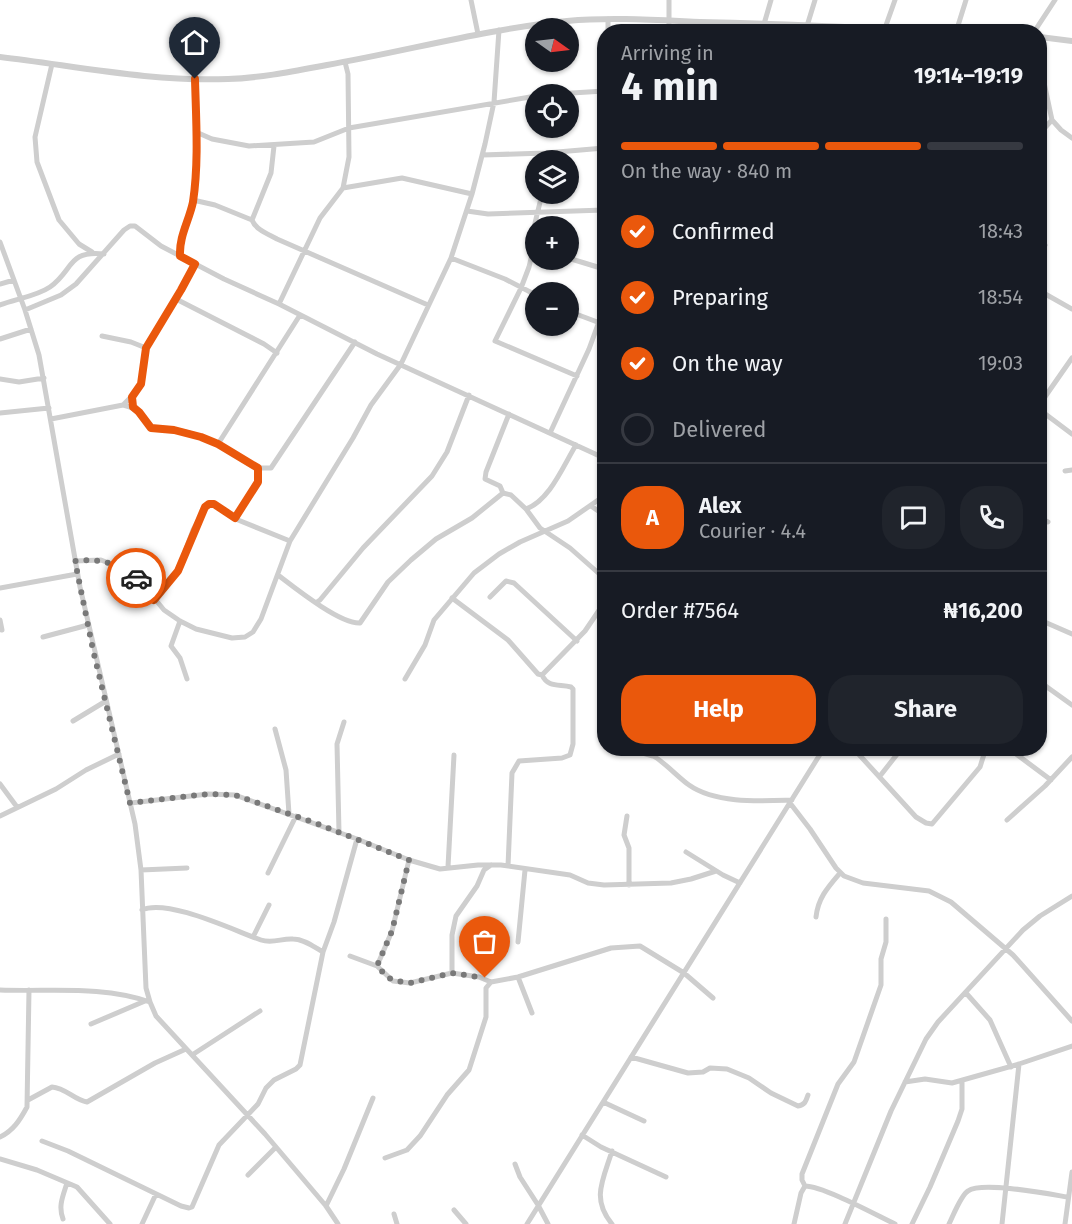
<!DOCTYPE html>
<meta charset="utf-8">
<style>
body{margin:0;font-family:"Fira Sans",sans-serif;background:#20242c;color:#f1f3f6;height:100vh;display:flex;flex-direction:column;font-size:22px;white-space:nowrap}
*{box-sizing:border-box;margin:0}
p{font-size:20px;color:#9ea1a6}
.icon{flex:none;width:33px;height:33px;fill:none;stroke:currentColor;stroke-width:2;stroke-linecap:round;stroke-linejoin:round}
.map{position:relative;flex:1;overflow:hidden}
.drawer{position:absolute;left:597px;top:24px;width:450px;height:732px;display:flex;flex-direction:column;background:#171b24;border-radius:24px;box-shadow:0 2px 4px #0004}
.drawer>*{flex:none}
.needle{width:39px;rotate:104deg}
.buttons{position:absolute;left:525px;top:18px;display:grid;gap:12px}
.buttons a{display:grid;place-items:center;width:54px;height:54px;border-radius:50%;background:#171b24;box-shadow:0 2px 4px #0004;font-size:30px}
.pin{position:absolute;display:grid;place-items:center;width:51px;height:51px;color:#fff;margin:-62px -26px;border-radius:50% 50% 50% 0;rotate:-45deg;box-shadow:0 0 6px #0007}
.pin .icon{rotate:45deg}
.courier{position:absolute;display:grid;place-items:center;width:60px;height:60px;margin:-30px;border:4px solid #ea580c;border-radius:50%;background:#fff;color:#222;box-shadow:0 2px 8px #0007}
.headline em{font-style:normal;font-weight:700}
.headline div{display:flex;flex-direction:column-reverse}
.headline{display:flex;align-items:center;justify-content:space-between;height:102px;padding:0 24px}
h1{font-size:39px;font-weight:700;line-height:45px}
.bar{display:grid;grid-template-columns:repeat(4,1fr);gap:9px 6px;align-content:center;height:72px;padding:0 24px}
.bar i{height:8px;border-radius:4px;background:#363941}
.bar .on{background:#ea580c}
.bar p{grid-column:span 4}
.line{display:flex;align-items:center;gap:15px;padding:0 24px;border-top:2px solid #363941}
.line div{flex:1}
.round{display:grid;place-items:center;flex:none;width:63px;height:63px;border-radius:24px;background:#20242c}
ol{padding:0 24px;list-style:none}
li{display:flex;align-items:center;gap:18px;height:66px}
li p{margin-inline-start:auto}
li .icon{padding:6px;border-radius:50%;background:#ea580c;color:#fff;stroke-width:4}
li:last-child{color:#9ea1a6}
li i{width:33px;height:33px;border:3px solid #363941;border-radius:50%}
.action{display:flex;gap:12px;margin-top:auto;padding:12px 24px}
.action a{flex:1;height:69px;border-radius:24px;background:#ea580c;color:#fff;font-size:24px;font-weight:700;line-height:69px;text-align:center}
.action a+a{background:#20242c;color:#f1f3f6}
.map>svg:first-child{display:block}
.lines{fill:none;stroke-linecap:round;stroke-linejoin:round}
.minor{stroke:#cecece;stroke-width:5}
.tertiary{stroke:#cecece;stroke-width:6}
.done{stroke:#797979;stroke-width:6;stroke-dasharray:0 10.8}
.route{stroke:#ea580c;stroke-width:8}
</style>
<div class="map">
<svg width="1072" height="1224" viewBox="0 0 1072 1224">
<rect width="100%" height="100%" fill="#fff"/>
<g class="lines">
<path class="minor" d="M471,0l7,34
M608,19v13
M764,24l7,-24
M807,26l8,-26
M885,28l10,-28
M669,32v-32
M956,32l10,-32
M1034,32l21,-32
M52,64l-17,73 2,25 22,58 20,24 13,8
M1040,64l12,56 9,10 11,8
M556,94l48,-3
M196,132l16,7 37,7 65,-4 35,-14 187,-32
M1040,133l12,-13
M482,155l64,-2 58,-5
M343,188l59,-10 70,16
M542,194l-7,29 -2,27 -4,17 -8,21 -26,53 82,35
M193,200l22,5 37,15c4,10 16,14 25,19l151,66
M467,211l21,3 116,-4
M252,220l19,-47 3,-27
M1040,237l5,8
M0,242l25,68 14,45 41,232 55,237 6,46 5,118 4,14 6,14 109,118 61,72 12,18
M180,256c-1,-20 9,-35 12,-54 7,-40 4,-83 3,-123
M451,258l54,21 31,16
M568,258l36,11
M0,284l14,-4
M1040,291l32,18
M176,299l88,45 13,9
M279,304l41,-86 23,-30 6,-31 -1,-83 -3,-12
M0,305c16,-6 37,-9 50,-18 24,-17 17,-37 54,-33
M25,310l36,-15 15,-11 48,-54 6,-4h5l26,20 63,33 55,25 98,50 227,104
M568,311l32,12
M102,336l29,6 15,6
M0,339l31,-10
M0,379l19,3 25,-4
M1040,404l32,-46
M123,405l14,-14 4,-7 5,-36 35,-58 14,-26
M1040,410l32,24
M0,413l49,-5
M509,414l-23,58 -1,7 15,7 3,7 8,2 15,14 14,19 30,20 34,30
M51,419l72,-14c18,4 16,12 28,23 8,1 16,1 24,2 30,4 53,20 77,36l6,2h13l84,-126
M550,433l39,-84 15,-41
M218,444l82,-129
M1065,471l7,-1
M591,506l13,9
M526,509c24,-9 37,-43 50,-64
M235,518c9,-14 27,-32 23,-50
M1040,518l8,4
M75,561l26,-1 28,11 16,16 19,23 16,11 16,8 36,9 13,-1 8,-5 8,-13 29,-78 63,-103 18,-33 30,-41 50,-106 21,-64 13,-50 9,-42 5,-72
M278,575c17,13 62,49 82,48l28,-41 23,-22 25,-21 36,-21 31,-25
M0,588l77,-14
M490,597l16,-16 8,2 63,58
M452,598l56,42 30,34 4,1c6,13 17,9 29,12l2,2v55l-3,11 -8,3 -43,3 -7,12 -4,93
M154,600l24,-29 15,-41 14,-25 7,-1 24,16 52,21
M317,602l3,-2 43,-52 69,-72 15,-24 22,-57
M0,620l2,10
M1040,620l32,14
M180,621l-9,25 9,12 7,21
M43,637l45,-12
M542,675l43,-44 19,-28
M405,679l20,-34 9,-25 40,-47 25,-19 21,-12 48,-21 36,-25
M1040,682l32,23
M73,721l33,-20
M275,729l11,41 3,44
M632,748c7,5 13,6 21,8 8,3 27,23 36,29 27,19 72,16 103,15
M853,748l63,69 10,6 6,1 48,-57 6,-19
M1008,748l43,32
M653,756l5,-8
M880,776l22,-28
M0,784l17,23
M131,803l77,-9 27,1 122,44 52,21 31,9 38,-4h23l69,10 18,8 16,2 67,-2 20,-4 25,-8
M790,803l20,26 26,39 8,8 19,7 66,8 22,11 62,53 59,66
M0,816l56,-27 30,-19 33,-16
M627,816l-3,19 5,13v37
M1007,820l38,-34 27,-29
M339,832l-2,-88 7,-22
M686,852l37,23 17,8
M448,867l6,-112
M141,870l46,-2
M268,873l28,-57
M142,910c25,-12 93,21 119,30 12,4 21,-2 32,-1 11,0 21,8 30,13
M816,917c2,-19 12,-30 24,-44
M253,937l16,-32
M518,942l7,-72
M350,956l27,10 16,15 17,2 42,-10 27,4 12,5 27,-5 93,-29 29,-2 44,27 29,25
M377,966l15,-35 17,-71
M452,973v-38l4,-19 21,-30 7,-16 7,-5
M518,977l14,36
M0,990c50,2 102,-5 150,12
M966,993l24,27 21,47
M91,1024l54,-23
M192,1055l68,-44
M631,1057l57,16 15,-1 7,-4 17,1 22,9 22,15 27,13c7,-1 8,-5 10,-11
M905,1082l20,-3 27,4 67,-19 53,-18
M28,1100l24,-13c14,1 22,13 35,15l68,-39 31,-14
M603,1102l41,19
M582,1135l19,12 65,30
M0,1137c13,-6 20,-17 27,-30l2,-117
M42,1141l26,10 113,55 8,2 3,-1 27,-62 39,-41 8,-16 8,-8 22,-11 4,-4 23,-113 11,-30 23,-83
M612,1151c-9,29 -21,48 0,73
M385,1158l22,-8 13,-14 27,-41 22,-25 17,-53v-29l5,-6
M0,1159l37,11 40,17 33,37
M515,1164l5,13 18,28 10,19
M248,1175l28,-28
M805,1186l-3,-6v-6l36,-90 16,-22 27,-77v-26l5,-17v-23
M805,1186c18,0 71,29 90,38
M326,1206l18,-37 29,-71
M454,1210l12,14
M394,1214l3,10
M63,1219c-5,-13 0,-23 4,-36
M142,1224l14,-30
M527,1224l297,-476
M794,1224l7,-31 4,-7
M845,1224l46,-113 35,-72 12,-17 85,-92 17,-14 32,-20
M912,1224l18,-37 28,-66 4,-12v-29
M949,1224c4,-8 12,-29 19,-33 14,-10 81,3 99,6
M1002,1224l17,-160
M1065,1224l7,-52"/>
<path class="tertiary" d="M1040,37l32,4
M0,57c76,9 151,25 228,22 33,-1 67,-8 99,-14 80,-14 159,-36 240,-44 44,-4 89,-1 133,1 81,2 162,5 243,10"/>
</g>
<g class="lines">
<path class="done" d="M136,578c-17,-15 -38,-20 -61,-17l18,89 37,153 78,-9 27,1 83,29 91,36 -17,71 -15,35 11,12 14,4 8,1 42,-10 33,5"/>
<path class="route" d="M136,578l18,22 24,-29 27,-64 4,-3h5l21,14 23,-36v-14l-40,-24 -17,-7 -27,-7 -23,-2 -12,-16 -6,-5 -1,-10 9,-13 5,-36 35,-58 14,-26 -15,-8c-1,-20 9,-35 13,-54 6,-40 3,-83 2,-123"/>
</g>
</svg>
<div class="buttons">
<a><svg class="needle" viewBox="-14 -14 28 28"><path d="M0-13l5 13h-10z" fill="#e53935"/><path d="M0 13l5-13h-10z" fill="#9ea1a6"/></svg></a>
<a><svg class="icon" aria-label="locate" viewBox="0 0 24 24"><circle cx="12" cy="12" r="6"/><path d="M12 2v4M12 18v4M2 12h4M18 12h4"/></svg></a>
<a><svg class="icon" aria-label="layers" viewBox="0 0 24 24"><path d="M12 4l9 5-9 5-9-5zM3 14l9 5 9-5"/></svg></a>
<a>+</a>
<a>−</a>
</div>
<div class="pin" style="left:485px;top:978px;background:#ea580c"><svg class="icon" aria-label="bag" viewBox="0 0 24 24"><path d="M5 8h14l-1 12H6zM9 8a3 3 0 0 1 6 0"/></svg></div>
<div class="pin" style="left:195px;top:79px;background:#1f2937"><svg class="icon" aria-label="home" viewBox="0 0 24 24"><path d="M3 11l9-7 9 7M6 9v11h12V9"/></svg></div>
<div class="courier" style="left:136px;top:578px"><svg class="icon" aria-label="car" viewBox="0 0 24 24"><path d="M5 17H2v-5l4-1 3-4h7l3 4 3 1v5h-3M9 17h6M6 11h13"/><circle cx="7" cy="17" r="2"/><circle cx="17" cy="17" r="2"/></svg></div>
<section class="drawer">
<div class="headline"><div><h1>4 min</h1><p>Arriving in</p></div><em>19:14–19:19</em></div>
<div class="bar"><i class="on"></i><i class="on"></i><i class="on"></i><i></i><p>On the way · 840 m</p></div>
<ol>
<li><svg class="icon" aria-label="check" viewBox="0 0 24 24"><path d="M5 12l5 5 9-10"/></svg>Confirmed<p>18:43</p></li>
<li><svg class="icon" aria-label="check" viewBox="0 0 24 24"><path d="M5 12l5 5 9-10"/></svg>Preparing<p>18:54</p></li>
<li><svg class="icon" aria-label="check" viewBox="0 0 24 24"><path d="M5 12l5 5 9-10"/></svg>On the way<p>19:03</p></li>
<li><i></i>Delivered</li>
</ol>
<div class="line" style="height:108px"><b class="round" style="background:#ea580c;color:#fff">A</b><div><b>Alex</b><p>Courier · 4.4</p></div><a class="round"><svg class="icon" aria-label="chat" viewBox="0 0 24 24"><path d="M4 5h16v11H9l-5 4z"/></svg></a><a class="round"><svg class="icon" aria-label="phone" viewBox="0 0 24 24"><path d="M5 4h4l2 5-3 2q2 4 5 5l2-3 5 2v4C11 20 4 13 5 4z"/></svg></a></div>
<div class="line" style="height:78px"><div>Order #7564</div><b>₦16,200</b></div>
<div class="action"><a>Help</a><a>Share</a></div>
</section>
</div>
